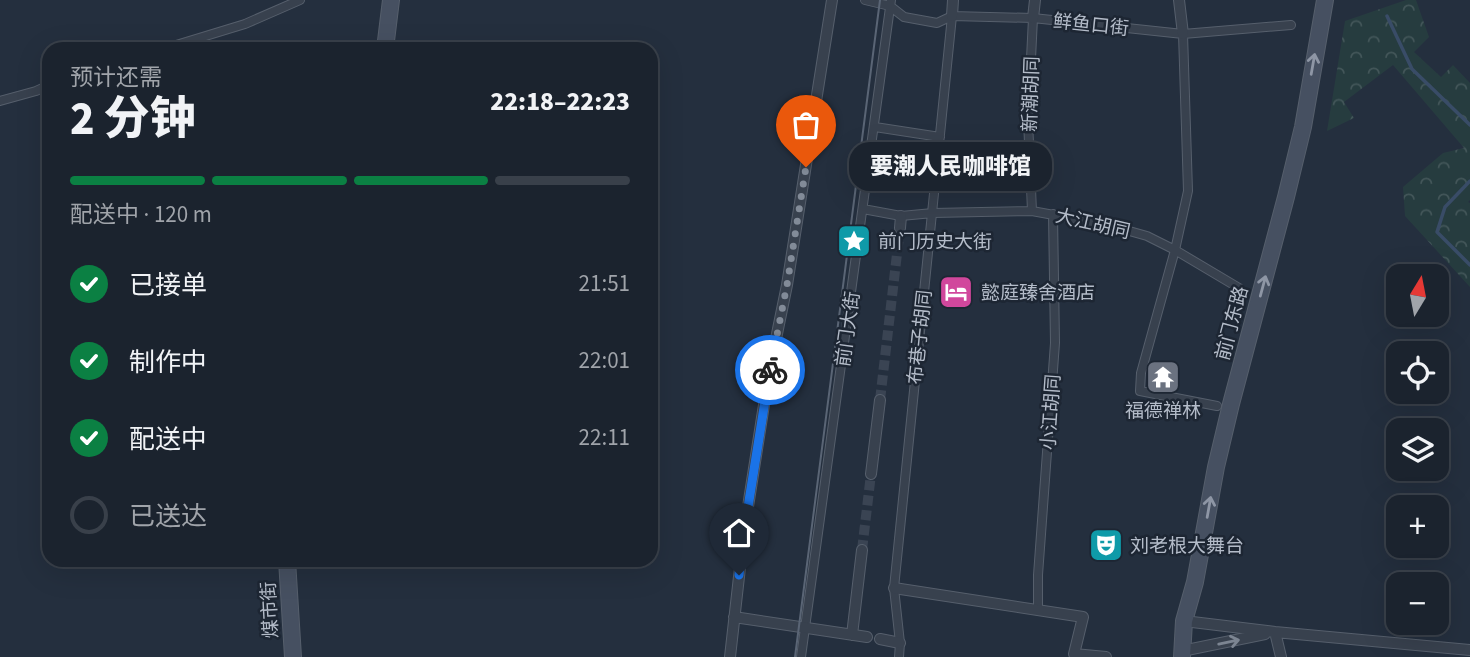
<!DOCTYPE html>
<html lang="zh">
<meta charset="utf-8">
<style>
body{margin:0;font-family:"Source Sans 3","Noto Sans SC",sans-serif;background:#282f3a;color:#f1f3f6;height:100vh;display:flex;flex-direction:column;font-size:26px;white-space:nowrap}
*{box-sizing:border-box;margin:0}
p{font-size:23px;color:#a0a4aa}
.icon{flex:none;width:38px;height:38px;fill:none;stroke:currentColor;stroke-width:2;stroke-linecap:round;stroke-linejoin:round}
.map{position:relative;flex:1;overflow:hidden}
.details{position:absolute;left:42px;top:42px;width:616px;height:525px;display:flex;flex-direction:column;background:#1b232e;border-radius:21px;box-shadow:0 7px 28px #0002,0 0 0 2px #39404a}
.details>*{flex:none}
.needle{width:46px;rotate:10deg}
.fabs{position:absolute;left:1386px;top:264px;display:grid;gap:14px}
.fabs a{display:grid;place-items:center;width:63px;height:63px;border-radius:14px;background:#1b232e;box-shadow:0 7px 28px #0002,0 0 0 2px #39404a;font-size:35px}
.pin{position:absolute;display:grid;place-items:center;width:60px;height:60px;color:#fff;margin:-72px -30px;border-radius:50% 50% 50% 0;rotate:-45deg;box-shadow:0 0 7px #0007}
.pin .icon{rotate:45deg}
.courier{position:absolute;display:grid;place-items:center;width:70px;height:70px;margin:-35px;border:5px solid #1a73e8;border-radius:50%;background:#fff;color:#222;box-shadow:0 2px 9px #0007}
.bubble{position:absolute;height:49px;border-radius:21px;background:#1b232e;box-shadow:0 7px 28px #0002,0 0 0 2px #39404a;font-size:23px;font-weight:800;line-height:49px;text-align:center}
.summary em{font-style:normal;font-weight:800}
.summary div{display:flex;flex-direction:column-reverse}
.summary{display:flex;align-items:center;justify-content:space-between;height:119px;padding:0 28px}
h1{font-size:46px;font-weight:800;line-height:52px}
.bar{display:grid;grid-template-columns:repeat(4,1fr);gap:10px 7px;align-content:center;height:84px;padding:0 28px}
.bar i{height:9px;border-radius:5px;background:#39404a}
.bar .selected{background:#0b8043}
.bar p{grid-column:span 4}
ol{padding:0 28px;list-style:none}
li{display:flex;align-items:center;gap:21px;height:77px}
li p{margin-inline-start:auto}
li .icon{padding:7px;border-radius:50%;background:#0b8043;color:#fff;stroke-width:4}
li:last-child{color:#a0a4aa}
li i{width:38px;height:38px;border:4px solid #39404a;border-radius:50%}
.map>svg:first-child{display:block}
.park{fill:url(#park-crowns)}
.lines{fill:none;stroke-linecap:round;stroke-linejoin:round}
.stream{stroke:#394c67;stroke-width:3.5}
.minor-tunnel{stroke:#3a4453;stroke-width:10;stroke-dasharray:10 5;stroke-linecap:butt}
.pedestrian-casing{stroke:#565f6c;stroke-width:10}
.minor-casing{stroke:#565f6c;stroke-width:12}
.secondary-casing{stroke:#565f6c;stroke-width:18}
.pedestrian{stroke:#38414e;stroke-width:8}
.minor{stroke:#38414e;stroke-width:10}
.secondary{stroke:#465061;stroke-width:16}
.tram{stroke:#5a6575;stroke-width:2}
.oneway{stroke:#8e96a5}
.oneway2{stroke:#7c8592}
.done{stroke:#828b98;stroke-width:7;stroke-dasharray:0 12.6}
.route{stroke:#1a73e8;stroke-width:9}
.labels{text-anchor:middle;stroke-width:5;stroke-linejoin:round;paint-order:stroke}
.street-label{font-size:19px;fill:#b4bcc9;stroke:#1d2633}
.poi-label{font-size:19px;fill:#b4bcc9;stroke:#1d2633;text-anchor:start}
</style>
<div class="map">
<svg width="1470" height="657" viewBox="0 0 1470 657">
<defs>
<pattern id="park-crowns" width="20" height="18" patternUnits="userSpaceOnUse" patternTransform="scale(1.75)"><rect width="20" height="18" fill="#263c3f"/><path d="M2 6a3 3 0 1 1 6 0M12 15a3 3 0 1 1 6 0" fill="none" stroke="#435659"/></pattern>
</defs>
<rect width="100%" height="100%" fill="#242f3e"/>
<path class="park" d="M1406,0h10l13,37 -15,15 27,25 12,-12 17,18v117l-2,2 2,1v84l-65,-71 -2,-29 40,-34 21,-5 -71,-83 -49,37 10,16 -27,13 18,-110z"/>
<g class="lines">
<path class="stream" d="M1387,16l25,53 58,56
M1470,181l-25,26 -8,25 33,33"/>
<path class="minor-tunnel" d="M880,400l20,-172
M862,550l9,-76"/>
<g class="pedestrian-casing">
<path id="pedestrian" d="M865,0l25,6 14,11 33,6 15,-7 81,2 150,16 108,-9
M1183,34l5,157 -13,59 -34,123 -1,18 77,15
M163,49l82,-25 55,-24
M0,101l36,-10 13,-6
M875,127l65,10
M863,209l38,7 32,-3 99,-2 76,14 39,11 28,14 64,38
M1032,211l-4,-91 5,-102
M1038,610v-35l17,-232 -2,-129
M801,657l90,-657
M899,657l1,-14 -6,-55 58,-572"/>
</g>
<g class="minor-casing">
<path id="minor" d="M1179,0l4,34
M952,16l1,-16
M1033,18l2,-18
M900,228l1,-12
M871,474l9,-74
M894,588l189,29 -9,37 32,3
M734,617l133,20
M1184,621l91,11 195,18
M1275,632l6,25
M852,635l10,-85
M880,639l20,4
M1182,651l83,-17
M730,657l14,-125 25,-159 18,-88 45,-285"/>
</g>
<g class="secondary-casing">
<path id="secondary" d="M385,49l6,-49
M287,560l6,97
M1182,657l2,-36 11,-39 21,-115 15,-63 55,-207 17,-70 22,-127"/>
</g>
<use href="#pedestrian" class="pedestrian"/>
<use href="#minor" class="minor"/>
<use href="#secondary" class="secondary"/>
<path class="tram" d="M795,657l85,-657"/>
</g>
<defs><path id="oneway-shaft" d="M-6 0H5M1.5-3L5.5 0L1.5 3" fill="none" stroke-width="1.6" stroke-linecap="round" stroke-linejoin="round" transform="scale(1.75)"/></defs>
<g class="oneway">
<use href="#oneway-shaft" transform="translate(1313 64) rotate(-80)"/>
<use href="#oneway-shaft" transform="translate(1263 286) rotate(-75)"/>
<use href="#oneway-shaft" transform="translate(1209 507) rotate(-80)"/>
</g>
<use class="oneway2" href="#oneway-shaft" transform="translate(1229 642) rotate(-12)"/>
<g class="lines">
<path class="done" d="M770,370l17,-85 19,-118"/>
<path class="route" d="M739,575l5,-43 26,-162"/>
</g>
<defs>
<g id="sight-square" transform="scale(1.75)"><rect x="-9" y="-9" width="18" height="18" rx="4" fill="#0f9aa8" stroke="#1d2633"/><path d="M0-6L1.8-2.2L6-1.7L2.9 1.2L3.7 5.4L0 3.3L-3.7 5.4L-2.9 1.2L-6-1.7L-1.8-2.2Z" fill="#fff"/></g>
<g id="hotel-square" transform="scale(1.75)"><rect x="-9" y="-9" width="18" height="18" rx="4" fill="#d1479c" stroke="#1d2633"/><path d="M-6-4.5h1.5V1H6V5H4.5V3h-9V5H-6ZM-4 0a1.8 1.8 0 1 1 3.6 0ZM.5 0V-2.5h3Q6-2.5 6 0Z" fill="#fff"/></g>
<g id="temple-square" transform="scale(1.75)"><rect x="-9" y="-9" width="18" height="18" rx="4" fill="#6b7280" stroke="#1d2633"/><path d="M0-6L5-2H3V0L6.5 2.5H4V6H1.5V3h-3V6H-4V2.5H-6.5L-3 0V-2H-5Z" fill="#fff"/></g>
<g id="theatre-square" transform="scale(1.75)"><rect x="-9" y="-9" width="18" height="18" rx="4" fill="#0f9aa8" stroke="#1d2633"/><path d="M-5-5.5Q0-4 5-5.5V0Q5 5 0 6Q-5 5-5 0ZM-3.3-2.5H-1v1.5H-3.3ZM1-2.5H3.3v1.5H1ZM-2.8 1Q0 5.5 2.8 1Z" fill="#fff"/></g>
</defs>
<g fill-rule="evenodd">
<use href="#sight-square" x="854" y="241"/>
<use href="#hotel-square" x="956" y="292"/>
<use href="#temple-square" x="1163" y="377"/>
<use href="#theatre-square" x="1106" y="545"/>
</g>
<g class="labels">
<g class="street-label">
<text transform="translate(1091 24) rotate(6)" y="7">鲜鱼口街</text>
<text transform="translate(1030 94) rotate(-88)" y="7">新潮胡同</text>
<text transform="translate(1093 223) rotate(13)" y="7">大江胡同</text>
<text transform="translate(1231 323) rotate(-75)" y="7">前门东路</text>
<text transform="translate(847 329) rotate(-82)" y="7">前门大街</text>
<text transform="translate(919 337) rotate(-84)" y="7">布巷子胡同</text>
<text transform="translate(1050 412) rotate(-86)" y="7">小江胡同</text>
<text transform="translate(269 610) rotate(-93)" y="7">煤市街</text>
</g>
<g class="poi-label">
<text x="878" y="248">前门历史大街</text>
<text x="981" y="299">懿庭臻舍酒店</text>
<text x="1163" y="417" text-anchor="middle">福德禅林</text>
<text x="1130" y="552">刘老根大舞台</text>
</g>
</g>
</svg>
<div class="fabs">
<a><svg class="needle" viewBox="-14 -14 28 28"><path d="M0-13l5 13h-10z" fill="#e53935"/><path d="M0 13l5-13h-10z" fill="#a0a4aa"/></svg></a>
<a><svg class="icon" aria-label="locate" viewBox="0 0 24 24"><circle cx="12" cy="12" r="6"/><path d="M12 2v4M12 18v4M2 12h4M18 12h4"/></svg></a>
<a><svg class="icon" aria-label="layers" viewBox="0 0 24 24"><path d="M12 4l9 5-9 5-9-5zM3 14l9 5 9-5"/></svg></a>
<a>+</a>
<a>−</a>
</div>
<div class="pin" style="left:806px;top:167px;background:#ea580c"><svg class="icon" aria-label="bag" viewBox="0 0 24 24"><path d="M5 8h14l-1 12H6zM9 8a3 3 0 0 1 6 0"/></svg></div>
<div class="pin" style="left:739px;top:575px;background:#1f2937"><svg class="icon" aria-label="home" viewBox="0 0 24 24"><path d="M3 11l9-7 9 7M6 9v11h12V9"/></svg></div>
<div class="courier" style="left:770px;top:370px"><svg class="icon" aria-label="bike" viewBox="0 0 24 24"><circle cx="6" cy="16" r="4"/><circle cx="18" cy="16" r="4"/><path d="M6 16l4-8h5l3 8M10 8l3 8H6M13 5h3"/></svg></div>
<div class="bubble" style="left:849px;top:142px;width:203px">要潮人民咖啡馆</div>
<section class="details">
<div class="summary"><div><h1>2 分钟</h1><p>预计还需</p></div><em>22:18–22:23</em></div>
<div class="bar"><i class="selected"></i><i class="selected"></i><i class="selected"></i><i></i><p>配送中 · 120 m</p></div>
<ol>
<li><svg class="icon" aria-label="check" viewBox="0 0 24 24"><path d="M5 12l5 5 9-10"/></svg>已接单<p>21:51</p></li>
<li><svg class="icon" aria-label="check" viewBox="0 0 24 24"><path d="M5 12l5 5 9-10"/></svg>制作中<p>22:01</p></li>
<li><svg class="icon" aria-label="check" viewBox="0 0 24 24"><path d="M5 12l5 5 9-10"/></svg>配送中<p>22:11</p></li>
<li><i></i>已送达</li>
</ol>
</section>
</div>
